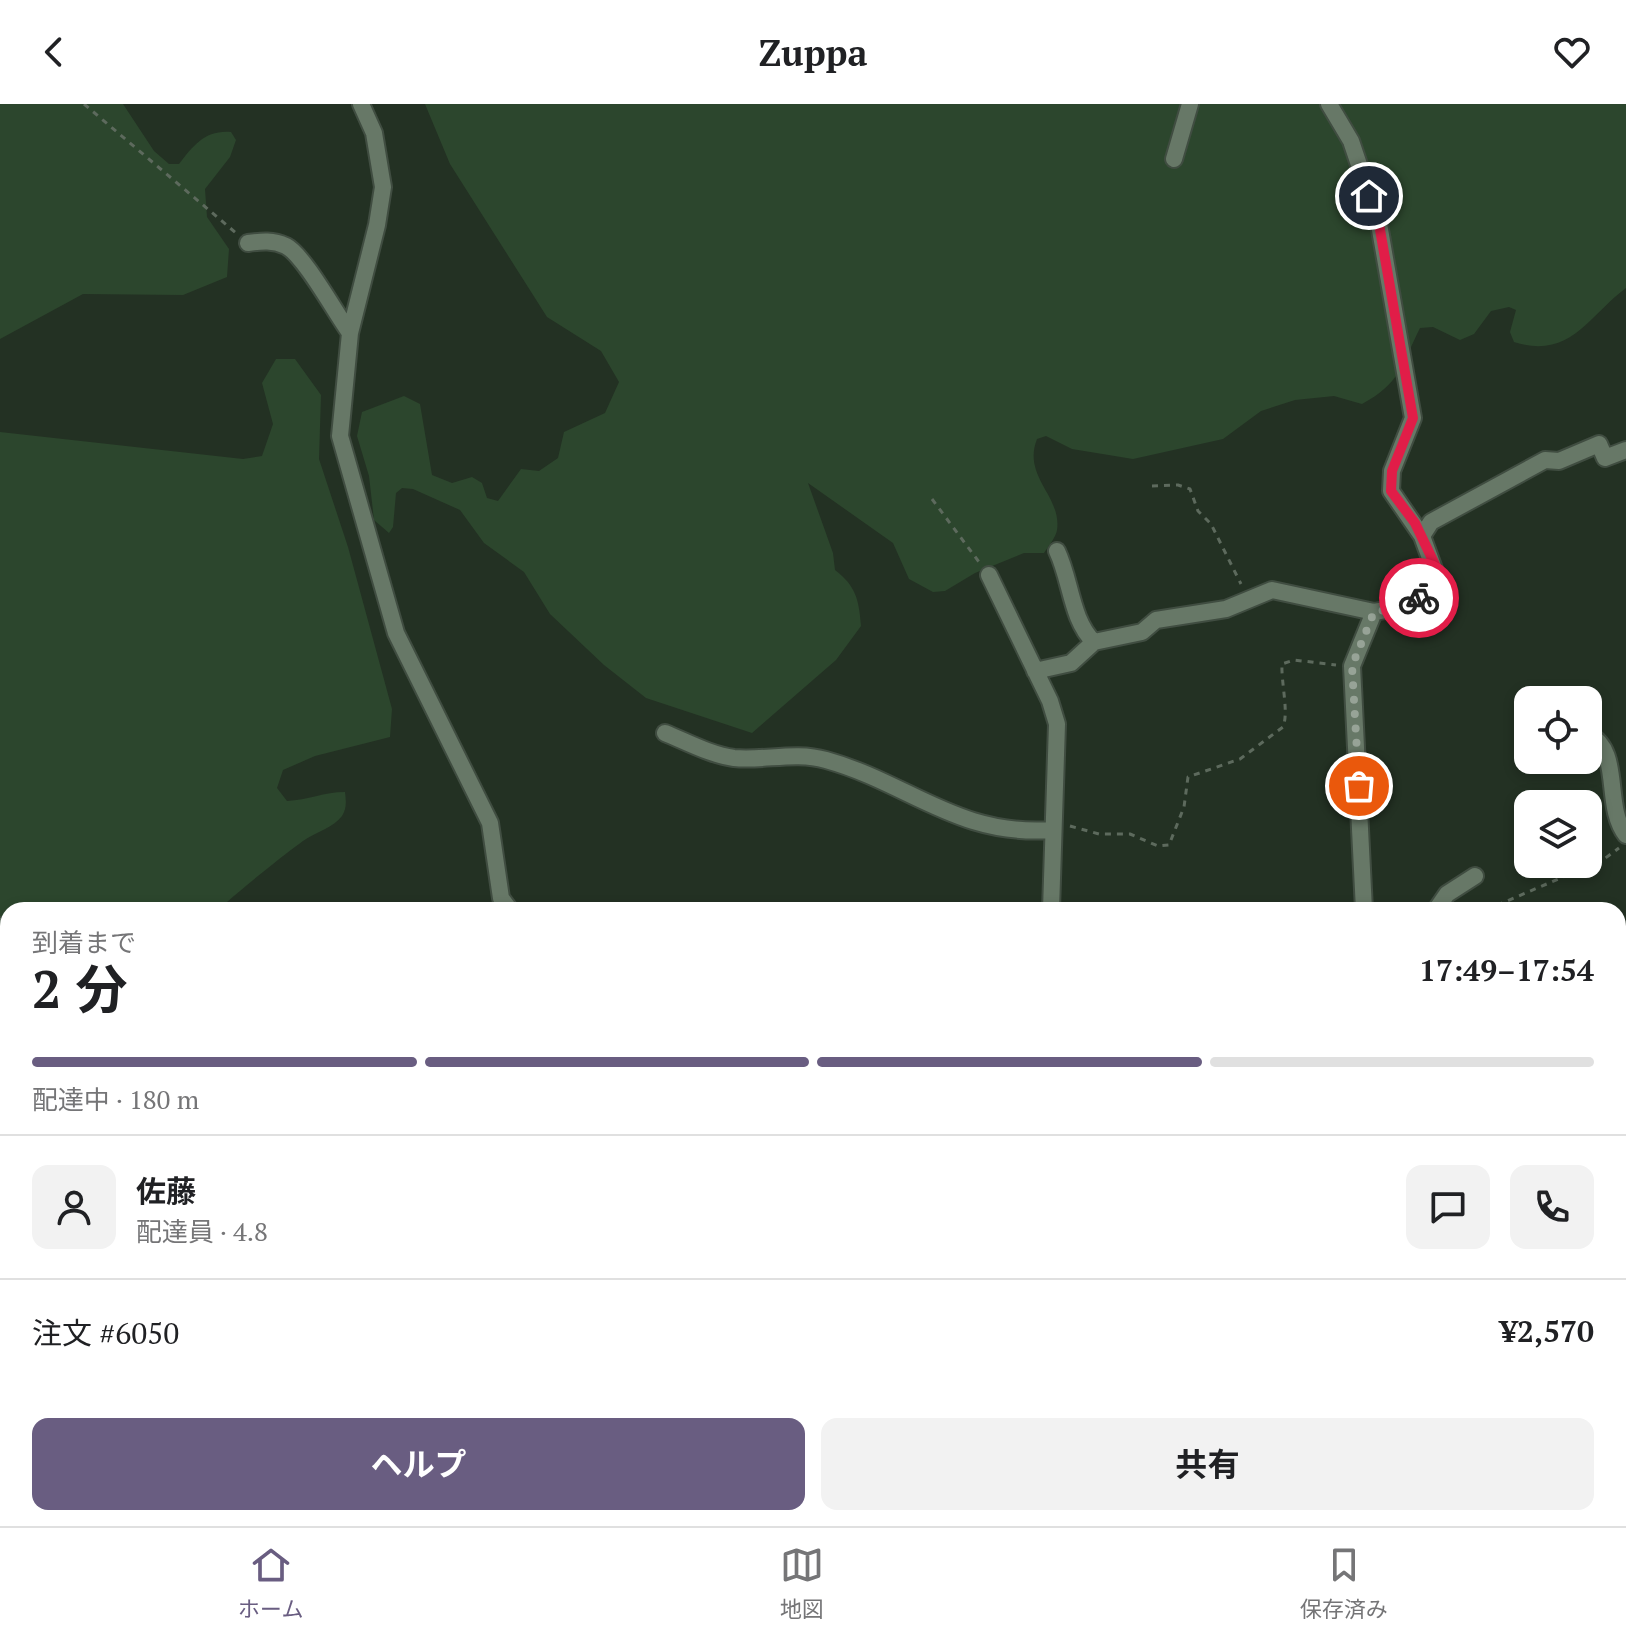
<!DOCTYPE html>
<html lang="ja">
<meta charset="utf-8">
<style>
body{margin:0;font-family:"PT Serif","Noto Sans JP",serif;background:#f2f2f2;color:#202124;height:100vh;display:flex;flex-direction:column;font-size:30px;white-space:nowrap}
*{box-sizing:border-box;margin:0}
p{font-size:26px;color:#757577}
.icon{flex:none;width:44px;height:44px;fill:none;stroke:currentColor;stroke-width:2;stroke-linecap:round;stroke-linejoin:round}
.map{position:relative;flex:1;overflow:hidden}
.sheet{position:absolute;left:0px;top:798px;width:1626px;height:624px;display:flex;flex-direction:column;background:#fff;border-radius:24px 24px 0 0;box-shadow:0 4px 12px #0003}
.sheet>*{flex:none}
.fabs{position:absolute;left:1514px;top:582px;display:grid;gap:16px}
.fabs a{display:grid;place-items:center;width:88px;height:88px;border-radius:16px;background:#fff;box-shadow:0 4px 12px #0003;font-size:40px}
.pin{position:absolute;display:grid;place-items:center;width:68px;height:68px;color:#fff;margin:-34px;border:4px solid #fff;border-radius:50%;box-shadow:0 2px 8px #0007}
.courier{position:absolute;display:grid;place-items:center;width:80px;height:80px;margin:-40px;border:6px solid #e11d48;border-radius:50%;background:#fff;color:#222;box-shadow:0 2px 10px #0007}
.overview em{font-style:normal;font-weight:700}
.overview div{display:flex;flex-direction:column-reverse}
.overview{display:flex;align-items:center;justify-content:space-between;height:136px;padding:0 32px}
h1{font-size:52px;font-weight:700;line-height:60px}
.bar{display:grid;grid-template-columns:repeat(4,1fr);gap:12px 8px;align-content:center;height:96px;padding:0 32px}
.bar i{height:10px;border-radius:6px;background:#e0e0e0}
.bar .on{background:#695d81}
.bar p{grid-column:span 4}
.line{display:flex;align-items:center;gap:20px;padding:0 32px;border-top:2px solid #e0e0e0}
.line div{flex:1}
.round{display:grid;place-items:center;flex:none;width:84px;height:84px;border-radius:16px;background:#f2f2f2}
.primary-button{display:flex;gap:16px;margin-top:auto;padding:16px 32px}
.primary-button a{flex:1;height:92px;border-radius:16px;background:#695d81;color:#fff;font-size:32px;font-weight:700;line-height:92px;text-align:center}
.primary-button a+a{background:#f2f2f2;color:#202124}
header{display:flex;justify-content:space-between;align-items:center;height:104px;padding:0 32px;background:#fff;font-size:36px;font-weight:700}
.dock{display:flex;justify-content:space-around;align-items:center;height:112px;border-top:2px solid #e0e0e0;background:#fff;font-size:22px;color:#757577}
.dock a{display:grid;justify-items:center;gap:4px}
.dock .on{color:#695d81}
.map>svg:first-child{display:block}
.green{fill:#2c462d}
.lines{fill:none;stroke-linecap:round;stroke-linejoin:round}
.river{stroke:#18042f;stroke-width:30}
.minor-casing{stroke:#404d41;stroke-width:20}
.secondary-casing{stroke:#404d41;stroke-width:26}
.path{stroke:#5d6a5d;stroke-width:3;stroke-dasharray:6 6;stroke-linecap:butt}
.minor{stroke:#677867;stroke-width:16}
.secondary{stroke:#677867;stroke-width:22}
.done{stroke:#97a397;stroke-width:8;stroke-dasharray:0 14.4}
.route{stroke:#e11d48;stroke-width:10}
</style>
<header><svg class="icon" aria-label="back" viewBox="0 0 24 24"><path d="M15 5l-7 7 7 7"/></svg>Zuppa<svg class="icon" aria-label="heart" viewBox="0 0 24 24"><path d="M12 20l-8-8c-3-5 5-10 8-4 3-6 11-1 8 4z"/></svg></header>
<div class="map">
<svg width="1626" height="1422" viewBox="0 0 1626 1422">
<rect width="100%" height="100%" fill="#233123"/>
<path class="green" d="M0,0h123l31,47 15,13h10c15,-19 26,-34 52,-32l5,8 -6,17 -25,32 2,28 22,32 -2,28 -44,18 -100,-1 -83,45z
M425,0h1201v184c-37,27 -55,72 -112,54l-4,-10 6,-22 -7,-3 -18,4 -17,23 -14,6 -27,-13 -13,1c-18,36 -19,55 -58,76l-28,-8 -39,4 -34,11 -38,28 -90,20 -61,-10 -26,-13 -9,3c-15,38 25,57 20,91 -1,7 -9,17 -13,23h-20l-49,20 -30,18 -12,1 -24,-13 -16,-36 -85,-60 25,70 2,17c21,16 24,30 26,56l-25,34 -84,73 -106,-35 -42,-33 -54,-51 -26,-42 -40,-29 -24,-33 -47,-21 -11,-1 -6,5 -3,34 -4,6 -15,-13 -5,-44 -12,-40 5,-24 42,-16 16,8 12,71 20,8 20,-6 10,6 5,15 11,3 23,-32 18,2 19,-13 6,-26 41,-19 14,-31 -18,-31 -54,-34 -97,-153z
M276,255h19l26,36 -2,64 29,88 44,162 -2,28 -75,19 -32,14 -6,18 10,13c21,-1 37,-9 58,-9 1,9 2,16 -3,24 -8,11 -25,16 -36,23 -11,7 -83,64 -87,71h-211v59l-8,-2v-535l243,27 19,-3 11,-32 -11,-41z
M0,959l8,7v207l-8,8z"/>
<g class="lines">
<path class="river" d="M1618,1072l8,-2
M795,1422l10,-8"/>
<g class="minor-casing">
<path id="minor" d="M361,0l13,29 9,54 -6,38 -27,108 -10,103 56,197 94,190 11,75 9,12
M1174,55l16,-55
M248,139c14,-2 25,-3 38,3 18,9 50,68 64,87
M1422,432l9,-14 114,-62 14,1 40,-17 6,14 21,-8
M1057,447c14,29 14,69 37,91
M989,471l61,126 7,23 -6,186
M1035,567l36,-8 23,-21 48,-10 14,-12 70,-11 46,-19 102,22 23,-4 26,-12 15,-16 -16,-44 -31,-45 1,-20 21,-53 -34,-194 -28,-83 -22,-37
M665,629c22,9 46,22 69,25 31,3 61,-7 92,2 83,23 132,77 226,70
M1588,630c35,17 15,72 38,101
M1364,806l-12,-244 22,-54
M1436,806l11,-16 28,-18
M0,822l8,3
M1618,1375l8,-6
M309,1414l7,8
M21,1422l7,-8
M774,1422l9,-8
M1552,1422l11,-8"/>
</g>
<g class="secondary-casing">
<path id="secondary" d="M1618,916l8,-3
M1618,1110l8,-1
M1618,1288l8,-8
M896,1422l9,-8
M1504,1422l7,-8"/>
</g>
<path class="path" d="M84,0l152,129
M1152,382l26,-1 12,4 8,22 13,13 30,60
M932,395l47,63
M1070,722l29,8h31l28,12 11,-1 15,-38 4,-30 52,-18 43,-32c6,-15 -2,-44 -1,-63l12,-4 42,5
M1486,806l91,-39h11l31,-23
M1154,1414l2,8"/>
<use href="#minor" class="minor"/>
<use href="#secondary" class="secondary"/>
</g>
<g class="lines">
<path class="done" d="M1359,682l-7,-120 22,-54 23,-4 22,-10"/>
<path class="route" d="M1369,92l10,28 34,194 -21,53 -1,20 24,32 23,48 -5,17 -14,10"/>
</g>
</svg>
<div class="fabs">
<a><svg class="icon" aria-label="locate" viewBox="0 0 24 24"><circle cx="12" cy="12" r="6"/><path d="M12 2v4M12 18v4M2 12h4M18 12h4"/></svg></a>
<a><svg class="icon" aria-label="layers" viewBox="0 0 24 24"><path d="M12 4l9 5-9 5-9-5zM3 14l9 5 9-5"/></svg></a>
</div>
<div class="pin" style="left:1359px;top:682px;background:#ea580c"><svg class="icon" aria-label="bag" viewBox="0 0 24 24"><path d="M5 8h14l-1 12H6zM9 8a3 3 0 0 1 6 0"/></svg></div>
<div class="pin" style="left:1369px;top:92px;background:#1f2937"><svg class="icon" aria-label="home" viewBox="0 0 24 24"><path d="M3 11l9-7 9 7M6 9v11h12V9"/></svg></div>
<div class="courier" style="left:1419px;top:494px"><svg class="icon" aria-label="bike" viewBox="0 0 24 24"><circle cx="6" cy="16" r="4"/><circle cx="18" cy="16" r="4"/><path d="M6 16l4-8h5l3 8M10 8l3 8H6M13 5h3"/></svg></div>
<section class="sheet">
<div class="overview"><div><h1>2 分</h1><p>到着まで</p></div><em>17:49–17:54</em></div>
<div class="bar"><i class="on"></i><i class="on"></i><i class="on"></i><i></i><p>配達中 · 180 m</p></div>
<div class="line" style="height:144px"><a class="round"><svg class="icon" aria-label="person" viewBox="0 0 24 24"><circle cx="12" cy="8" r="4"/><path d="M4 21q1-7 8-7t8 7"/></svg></a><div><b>佐藤</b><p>配達員 · 4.8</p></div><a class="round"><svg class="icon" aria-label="chat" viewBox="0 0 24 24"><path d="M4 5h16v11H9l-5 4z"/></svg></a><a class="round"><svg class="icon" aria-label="phone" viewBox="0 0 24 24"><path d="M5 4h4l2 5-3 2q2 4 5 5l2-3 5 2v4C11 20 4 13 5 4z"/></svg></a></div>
<div class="line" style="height:104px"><div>注文 #6050</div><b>¥2,570</b></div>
<div class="primary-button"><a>ヘルプ</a><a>共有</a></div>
</section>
</div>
<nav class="dock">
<a class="on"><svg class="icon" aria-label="home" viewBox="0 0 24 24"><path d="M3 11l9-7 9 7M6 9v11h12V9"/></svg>ホーム</a>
<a><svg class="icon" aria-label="map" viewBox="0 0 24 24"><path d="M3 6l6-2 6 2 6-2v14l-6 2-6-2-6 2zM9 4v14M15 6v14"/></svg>地図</a>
<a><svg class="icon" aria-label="saved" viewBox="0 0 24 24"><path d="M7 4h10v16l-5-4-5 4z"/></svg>保存済み</a>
</nav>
